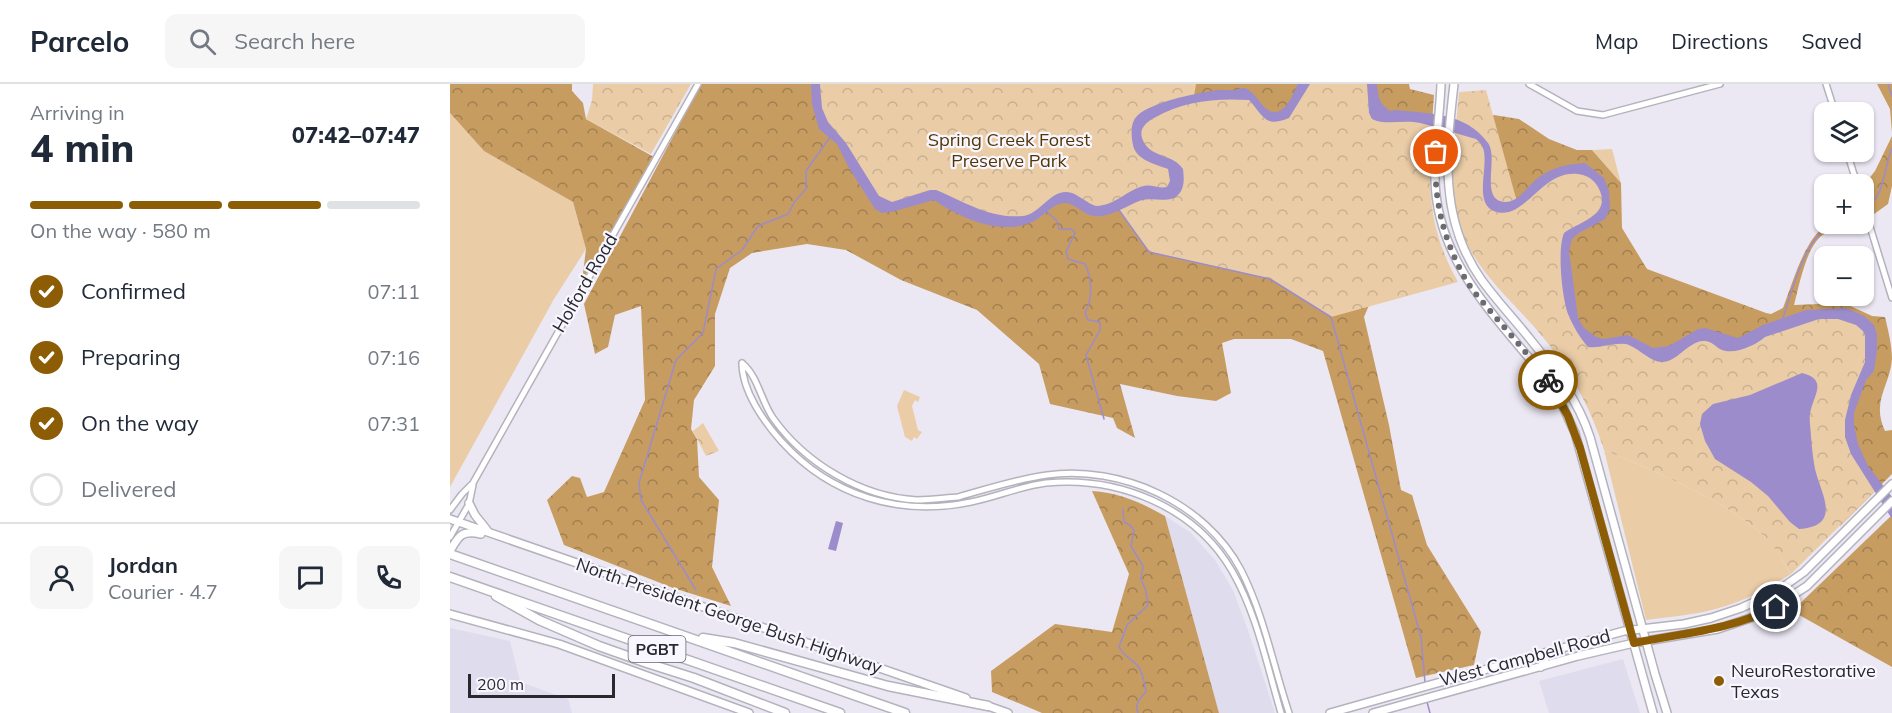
<!DOCTYPE html>
<meta charset="utf-8">
<style>
body{margin:0;font-family:Mulish,sans-serif;background:#f6f6f7;color:#1f2937;height:100vh;display:flex;flex-direction:column;font-size:22px;white-space:nowrap}
*{box-sizing:border-box;margin:0}
p{font-size:20px;color:#747a83}
.icon{flex:none;width:33px;height:33px;fill:none;stroke:currentColor;stroke-width:2;stroke-linecap:round;stroke-linejoin:round}
.map{position:relative;flex:1;overflow:hidden}
.panel{display:flex;flex-direction:column;background:#fff;width:450px}
.panel>*{flex:none}
.buttons{position:absolute;left:1364px;top:18px;display:grid;gap:12px}
.buttons a{display:grid;place-items:center;width:60px;height:60px;border-radius:12px;background:#fff;box-shadow:0 2px 4px #0004;font-size:30px}
.scale{position:absolute;left:18px;bottom:15px;width:147px;box-sizing:border-box;padding-left:6px;border:3px solid #29282c;border-top:0;font-size:16px;line-height:21px;white-space:nowrap;color:#29282c;-webkit-text-stroke:4px #f8f6ff;paint-order:stroke}
.pin{position:absolute;display:grid;place-items:center;width:51px;height:51px;color:#fff;margin:-26px;border:3px solid #fff;border-radius:50%;box-shadow:0 2px 6px #0007}
.courier{position:absolute;display:grid;place-items:center;width:60px;height:60px;margin:-30px;border:4px solid #8c5d04;border-radius:50%;background:#fff;color:#222;box-shadow:0 2px 8px #0007}
.summary em{font-style:normal;font-weight:800}
.summary div{display:flex;flex-direction:column-reverse}
.summary{display:flex;align-items:center;justify-content:space-between;height:102px;padding:0 30px}
h1{font-size:39px;font-weight:800;line-height:45px}
.bar{display:grid;grid-template-columns:repeat(4,1fr);gap:9px 6px;align-content:center;height:72px;padding:0 30px}
.bar i{height:8px;border-radius:4px;background:#e0e1e3}
.bar .selected{background:#8c5d04}
.bar p{grid-column:span 4}
.line{display:flex;align-items:center;gap:15px;padding:0 30px;border-top:2px solid #e0e1e3}
.line div{flex:1}
.round{display:grid;place-items:center;flex:none;width:63px;height:63px;border-radius:12px;background:#f6f6f7}
ol{padding:0 30px;list-style:none}
li{display:flex;align-items:center;gap:18px;height:66px}
li p{margin-inline-start:auto}
li .icon{padding:6px;border-radius:50%;background:#8c5d04;color:#fff;stroke-width:4}
li:last-child{color:#747a83}
li i{width:33px;height:33px;border:3px solid #e0e1e3;border-radius:50%}
header{display:flex;align-items:center;gap:36px;box-sizing:border-box;height:84px;padding:0 30px;background:#fff;border-bottom:2px solid #e0e1e3}
header strong{font-size:28px}
nav{display:flex;gap:33px;margin-inline-start:auto;font-size:21px}
.search{width:420px;height:54px;background:#f6f6f7;display:flex;align-items:center;gap:15px;box-sizing:border-box;padding:0 21px;border-radius:12px;color:#747a83;font-size:22px}
main{display:flex;flex:1;min-height:0}
.map>svg:first-child{display:block}
.built{fill:#dfdcee}
.grass{fill:#eacda7}
.forest{fill:url(#forest-crowns)}
.park{fill:url(#park-crowns)}
.water{fill:#9c8ccb}
.lines{fill:none;stroke-linecap:round;stroke-linejoin:round}
.stream{stroke:#9c8ccb;stroke-width:1.5}
.minor-casing{stroke:#b4b2bd;stroke-width:8}
.major-casing{stroke:#b4b2bd;stroke-width:10}
.highway-casing{stroke:#b4b2bd;stroke-width:11}
.minor{stroke:#fff;stroke-width:5}
.major{stroke:#fff;stroke-width:7}
.highway{stroke:#fff;stroke-width:8}
.done{stroke:#6d6b72;stroke-width:6;stroke-dasharray:0 10.8}
.route{stroke:#8c5d04;stroke-width:8}
.poi-dot{fill:#8c5d04;stroke:#f8f6ff;stroke-width:2}
.labels{text-anchor:middle;stroke-width:4.5;stroke-linejoin:round;paint-order:stroke}
.shield{fill:#f8f6ff;stroke:#67666b;stroke-width:1.5}
.shield-label{font-size:16px;font-weight:bold;fill:#29282c}
.park-label{font-size:18px;fill:#533604;stroke:#f8f6ff}
.street-label{font-size:18px;fill:#29282c;stroke:#f8f6ff}
.poi-label{font-size:18px;fill:#29282c;stroke:#f8f6ff;text-anchor:start}
</style>
<header>
<strong>Parcelo</strong>
<div class="search"><svg class="icon" aria-label="search" viewBox="0 0 24 24"><circle cx="10" cy="10" r="6"/><path d="M15 15l6 6"/></svg>Search here</div>
<nav><a>Map</a><a>Directions</a><a>Saved</a></nav>
</header>
<main>
<section class="panel">
<div class="summary"><div><h1>4 min</h1><p>Arriving in</p></div><em>07:42–07:47</em></div>
<div class="bar"><i class="selected"></i><i class="selected"></i><i class="selected"></i><i></i><p>On the way · 580 m</p></div>
<ol>
<li><svg class="icon" aria-label="check" viewBox="0 0 24 24"><path d="M5 12l5 5 9-10"/></svg>Confirmed<p>07:11</p></li>
<li><svg class="icon" aria-label="check" viewBox="0 0 24 24"><path d="M5 12l5 5 9-10"/></svg>Preparing<p>07:16</p></li>
<li><svg class="icon" aria-label="check" viewBox="0 0 24 24"><path d="M5 12l5 5 9-10"/></svg>On the way<p>07:31</p></li>
<li><i></i>Delivered</li>
</ol>
<div class="line" style="height:108px"><a class="round"><svg class="icon" aria-label="person" viewBox="0 0 24 24"><circle cx="12" cy="8" r="4"/><path d="M4 21q1-7 8-7t8 7"/></svg></a><div><b>Jordan</b><p>Courier · 4.7</p></div><a class="round"><svg class="icon" aria-label="chat" viewBox="0 0 24 24"><path d="M4 5h16v11H9l-5 4z"/></svg></a><a class="round"><svg class="icon" aria-label="phone" viewBox="0 0 24 24"><path d="M5 4h4l2 5-3 2q2 4 5 5l2-3 5 2v4C11 20 4 13 5 4z"/></svg></a></div>
</section>
<div class="map">
<svg width="1442" height="629" viewBox="0 0 1442 629">
<defs>
<pattern id="forest-crowns" width="20" height="18" patternUnits="userSpaceOnUse" patternTransform="scale(1.5)"><rect width="20" height="18" fill="#c79c61"/><path d="M2 6a3 3 0 1 1 6 0M12 15a3 3 0 1 1 6 0" fill="none" stroke="#a27f50"/></pattern>
<pattern id="park-crowns" width="20" height="18" patternUnits="userSpaceOnUse" patternTransform="scale(1.5)"><rect width="20" height="18" fill="#eacda7"/><path d="M2 6a3 3 0 1 1 6 0M12 15a3 3 0 1 1 6 0" fill="none" stroke="#c9b090"/></pattern>
</defs>
<rect width="100%" height="100%" fill="#ebe8f4"/>
<path class="built" d="M715,432l25,16 25,28 18,30 16,43 26,80h-56z
M0,544l60,13 10,41 48,17 4,14h-122z
M1173,575l17,54h-91l-10,-32z"/>
<path class="grass" d="M0,29l34,38 89,51 13,47 -32,50 -104,188z
M1162,65l9,34 -29,-33z
M454,306l16,7 -2,5 -3,-2 -3,6 6,24 4,2 -5,7 -3,-2 -2,4 -7,-4 -8,-31z
M1154,366c50,21 120,49 160,86 11,9 19,26 27,38 -18,11 -35,21 -54,28 -29,12 -61,14 -91,18z"/>
<path class="forest" d="M0,0h122v7l11,12 3,16 68,38 -72,124 4,-32 -13,-47 -89,-51 -34,-38z
M251,0h708l1,5 24,6 -5,69 -65,153 25,108 12,65 11,5 15,50 54,87 -7,33 -58,13 -93,-327 -32,-12h-57l-12,4 9,50 -15,8 -39,-5 -57,-12 15,54 -18,-10 -4,-10 -63,-14 -11,-40 -62,-54 -76,-30 -55,-30 -39,-6 -55,9 -22,15 -15,46v52l-21,34 -3,29 6,10 2,38 20,23 -7,67 19,39 -58,-18 -109,-43 -17,-45 25,-24 8,2 7,19 17,-5 41,-92 -4,-94 -26,9 -7,32 -13,7 -11,-50z
M1427,0h15v49l-2,-24z
M1044,31l25,4 30,20 28,11h15l29,33 1,45 25,41 119,44 5,1 12,-6c10,-26 21,-68 44,-84h27c-11,3 -27,6 -35,14 -14,15 -20,48 -25,67l50,-2 28,13 13,1c3,13 7,28 7,42 -2,27 -21,42 -7,72l7,-1v44l-52,52 -263,-158 -90,-249z
M1442,52v50l-4,18 -18,13 -4,-18 3,-5 -2,-13 8,-10z
M642,407c26,1 50,12 73,25l54,197h-177l-50,-21 -1,-21 64,-47 57,8 17,-58z
M1442,431v152l-100,-56z"/>
<path class="park" d="M143,0h98l-40,70 -65,-35 6,-19z
M366,0h380l-2,12 56,3 22,17 12,-5 20,-27h69l6,29 54,7c-5,63 -7,105 25,162l-127,35 -61,-38 -121,-27 -33,-46 -23,4 -24,-16 -42,26 -14,3 -83,-30 -40,13 -12,-5 -60,-92z
M1036,6l31,112 42,-32 32,3 15,24 -2,15 -37,24 5,77 15,26 50,6 30,8 30,-18 30,9 47,-21 79,-8 19,27 -22,74 3,27 24,46 -86,85c-8,-12 -16,-28 -27,-38 -40,-37 -110,-65 -160,-86 -12,-38 -30,-72 -54,-104 -28,-37 -65,-64 -85,-106 -3,-7 -8,-14 -9,-21 -9,-41 0,-86 3,-127z
M253,339l16,28 -13,5 -13,-25z"/>
<path class="water" d="M361,0h9l2,24 6,14 18,21 33,53 13,6 38,-12h6c29,12 54,29 87,26 18,-2 29,-30 49,-23 8,3 15,10 24,13 21,-1 30,-16 48,-20 8,-2 15,3 23,1l3,-6 -2,-12c-13,-5 -32,-9 -35,-24 -2,-10 -3,-23 5,-30 15,-13 55,-21 74,-24 7,-2 15,0 23,-1 3,-1 6,-2 9,-2 12,2 19,26 32,24 12,-2 17,-19 22,-28h12l-21,34c-25,10 -25,-2 -40,-18 -34,-2 -66,1 -95,18 -11,6 -17,14 -9,26 8,13 29,11 38,25 1,9 2,19 -5,26 -8,9 -25,2 -36,5 -15,5 -31,18 -48,16 -10,-1 -19,-13 -29,-13 -12,0 -21,13 -31,18 -32,16 -74,-3 -100,-21l-43,12 -9,1 -7,-4 -26,-41 -12,-24 -18,-15 -7,-25z
M917,0h10c1,13 2,19 13,27l6,-1c35,4 69,2 92,33 11,15 -9,58 17,59 15,0 22,-16 33,-24 14,-11 30,-14 47,-15l19,15 5,13 1,18 -5,10 -26,14 -7,6 -3,12 9,67 6,10 12,9 8,2 24,-4 25,13 16,-2 29,-17 7,-1 33,10 25,-13 43,-15 40,-2 18,8 10,9 3,10v15l-3,21 -8,9 -12,33v12l4,19 10,22 24,31v22l-41,-65 -6,-17v-17l6,-25 14,-33v-26l-2,-5 -7,-6 -18,-6h-19l-54,18c-9,8 -30,18 -43,13 -8,-4 -10,-10 -20,-9 -15,2 -25,21 -40,21 -11,0 -23,-13 -33,-17 -12,-4 -28,4 -41,2 -8,-9 -15,-21 -20,-33 -6,-17 -11,-64 -4,-81 15,-11 48,-18 35,-44 -3,-7 -9,-12 -16,-14 -40,-11 -58,49 -89,36 -22,-9 -3,-49 -12,-65 -1,-3 -4,-5 -6,-7 -19,-5 -37,-12 -56,-16 -17,-4 -33,3 -48,-4l-3,-6z
M1352,289c27,7 11,22 8,41 -1,7 1,16 1,23 1,11 2,22 4,32 6,25 28,57 -16,60l-9,-7 -22,-26 -17,-14 -36,-23 -10,-18 -5,-17 2,-10 11,-10 37,-9z
M386,437l7,2 -7,28 -8,-2z"/>
<g class="lines">
<path class="stream" d="M1438,0l4,12
M1421,119c13,-9 14,-39 21,-55
M669,126l30,42 121,27 61,38 90,320 4,46
M597,128l10,9 2,8h12l4,4 -9,19 2,7 17,5c7,14 8,35 0,49l3,7 12,2v8l-14,25 18,64
M1333,234c9,-27 22,-82 50,-94
M673,425l1,13 7,4 3,5 -3,15 12,20 -2,13 5,12 2,14 -21,20 -8,22c6,11 13,12 19,19 4,6 7,19 8,26 -6,6 -12,12 -8,21
M246,506l-55,-90 -2,-17 37,-123 27,-27 13,-64 26,-19 16,-24 30,-12 7,-13 11,-12v-18l24,-34
M977,618l3,11"/>
<g class="minor-casing">
<path id="minor" d="M1079,0l48,27 26,4 117,-31
M1376,0l9,28
M1397,68l10,32
M1413,120l29,94
M292,279c16,13 19,38 31,55 32,45 88,79 144,82 13,0 27,-2 41,-3 29,-8 59,-18 89,-22 74,-10 158,27 194,95 23,45 32,95 48,143
M292,279c0,28 22,59 40,79 49,54 118,75 189,60 25,-5 50,-16 75,-19 73,-7 149,24 186,88 25,43 35,95 49,142
M0,426l12,-16 11,-11 225,-399
M0,453l19,-33 4,-19"/>
</g>
<g class="major-casing">
<path id="major" d="M991,0c-1,32 -7,64 -6,96 2,84 64,139 112,200l11,16 17,37 78,280
M1004,0c-8,69 -15,135 27,195 15,21 33,40 49,60 25,31 48,61 60,98l65,237 12,39
M19,419l6,12 12,15
M0,435l516,179
M0,467c9,-16 12,-21 31,-17
M0,530l109,30 190,69
M1091,583l5,-10 15,-5
M535,621l23,8
M880,629l261,-73 33,-9 60,-7 27,-6 30,-10 35,-16 28,-20 88,-88
M923,629l205,-57 56,-13 84,-14 47,-16 42,-27 85,-85"/>
</g>
<g class="highway-casing">
<path id="highway" d="M0,470l455,159
M0,493l390,136
M46,512l43,24 60,26 48,17 47,15 91,35
M253,554l31,5 154,43 100,20"/>
</g>
<use href="#minor" class="minor"/>
<use href="#major" class="major"/>
<use href="#highway" class="highway"/>
</g>
<g class="lines">
<path class="done" d="M986,68c-3,46 7,88 30,128 7,12 17,22 26,33 19,22 38,44 56,67"/>
<path class="route" d="M1098,296l20,36 12,32 54,195c49,-10 97,-13 142,-36"/>
</g>
<circle class="poi-dot" cx="1269" cy="597" r="6"/>
<g class="labels">
<rect class="shield" x="178.5" y="552" width="57" height="26" rx="4.5"/>
<g class="shield-label">
<text x="207" y="571">PGBT</text>
</g>
<g class="park-label">
<text x="559" y="62">Spring Creek Forest<tspan x="559" dy="21">Preserve Park</tspan></text>
</g>
<g class="street-label">
<text transform="translate(135 199) rotate(-60)" y="6">Holford Road</text>
<text transform="translate(279 532) rotate(19)" y="6">North President George Bush Highway</text>
<text transform="translate(1075 574) rotate(-15)" y="6">West Campbell Road</text>
</g>
<g class="poi-label">
<text x="1281" y="593">NeuroRestorative<tspan x="1281" dy="21">Texas</tspan></text>
</g>
</g>
</svg>
<div class="buttons">
<a><svg class="icon" aria-label="layers" viewBox="0 0 24 24"><path d="M12 4l9 5-9 5-9-5zM3 14l9 5 9-5"/></svg></a>
<a>+</a>
<a>−</a>
</div>
<div class="scale">200 m</div>
<div class="pin" style="left:986px;top:68px;background:#ea580c"><svg class="icon" aria-label="bag" viewBox="0 0 24 24"><path d="M5 8h14l-1 12H6zM9 8a3 3 0 0 1 6 0"/></svg></div>
<div class="pin" style="left:1326px;top:523px;background:#1f2937"><svg class="icon" aria-label="home" viewBox="0 0 24 24"><path d="M3 11l9-7 9 7M6 9v11h12V9"/></svg></div>
<div class="courier" style="left:1098px;top:296px"><svg class="icon" aria-label="bike" viewBox="0 0 24 24"><circle cx="6" cy="16" r="4"/><circle cx="18" cy="16" r="4"/><path d="M6 16l4-8h5l3 8M10 8l3 8H6M13 5h3"/></svg></div>
</div>
</main>
